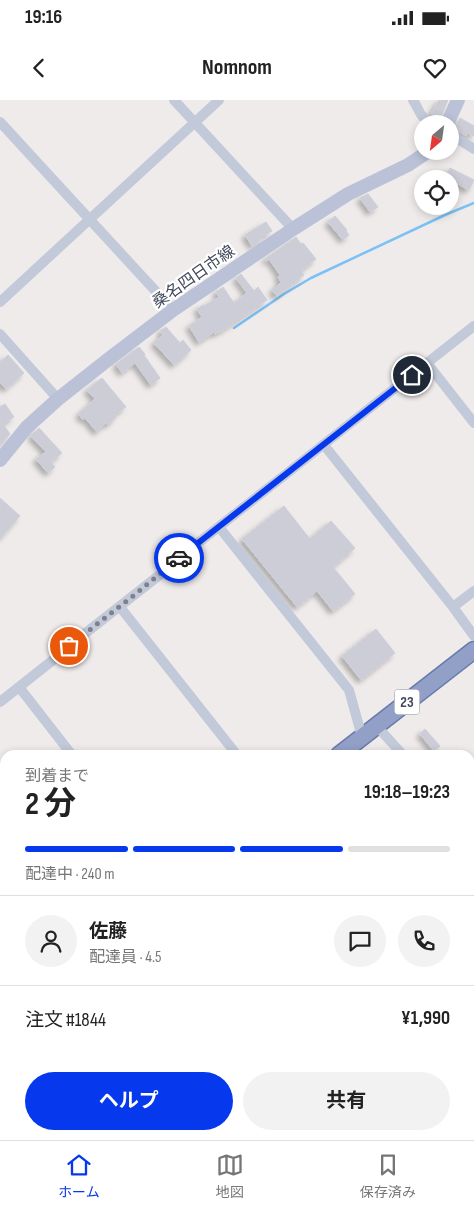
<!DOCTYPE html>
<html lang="ja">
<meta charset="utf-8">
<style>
body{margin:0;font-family:"Sofia Sans Condensed","Noto Sans JP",sans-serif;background:#f2f2f2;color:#222;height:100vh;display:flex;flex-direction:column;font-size:19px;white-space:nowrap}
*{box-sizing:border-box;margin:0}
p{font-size:16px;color:#767676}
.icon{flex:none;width:28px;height:28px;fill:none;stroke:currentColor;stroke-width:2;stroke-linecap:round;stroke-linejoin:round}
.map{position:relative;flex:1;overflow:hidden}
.details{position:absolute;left:0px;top:650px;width:475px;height:390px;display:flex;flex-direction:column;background:#fff;border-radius:15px 15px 0 0;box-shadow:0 2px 8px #0003}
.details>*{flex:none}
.needle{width:32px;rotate:209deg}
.controls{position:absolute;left:414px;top:15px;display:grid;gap:10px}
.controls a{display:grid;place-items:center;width:45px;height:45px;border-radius:50%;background:#fff;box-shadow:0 2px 8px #0003;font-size:25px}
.pin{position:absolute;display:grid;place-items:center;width:42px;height:42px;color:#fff;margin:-21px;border:2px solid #fff;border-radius:50%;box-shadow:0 1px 5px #0007}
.courier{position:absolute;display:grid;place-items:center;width:50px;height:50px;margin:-25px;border:4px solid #0639ed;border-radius:50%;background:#fff;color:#222;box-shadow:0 1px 6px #0007}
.summary em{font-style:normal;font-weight:700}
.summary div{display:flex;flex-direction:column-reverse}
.summary{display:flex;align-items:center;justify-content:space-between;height:85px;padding:0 25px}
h1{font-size:32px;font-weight:700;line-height:38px}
.bar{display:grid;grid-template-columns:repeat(4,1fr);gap:8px 5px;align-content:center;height:60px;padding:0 25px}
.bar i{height:6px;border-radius:4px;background:#e0e0e0}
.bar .active{background:#0639ed}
.bar p{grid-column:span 4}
.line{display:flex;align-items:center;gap:12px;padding:0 25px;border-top:1px solid #e0e0e0}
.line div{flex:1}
.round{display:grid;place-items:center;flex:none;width:52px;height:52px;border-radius:26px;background:#f2f2f2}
.action{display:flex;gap:10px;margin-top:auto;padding:10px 25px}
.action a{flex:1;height:58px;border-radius:30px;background:#0639ed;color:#fff;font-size:20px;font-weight:700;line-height:58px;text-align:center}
.action a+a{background:#f2f2f2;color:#222}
.status{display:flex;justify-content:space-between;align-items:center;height:35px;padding:0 25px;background:#fff;direction:ltr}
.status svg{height:14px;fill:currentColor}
header{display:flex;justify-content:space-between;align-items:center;height:65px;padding:0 25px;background:#fff;font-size:22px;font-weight:700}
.dock{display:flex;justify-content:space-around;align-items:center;height:70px;border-top:1px solid #e0e0e0;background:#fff;font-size:14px;color:#767676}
.dock a{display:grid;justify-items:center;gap:2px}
.dock .active{color:#0639ed}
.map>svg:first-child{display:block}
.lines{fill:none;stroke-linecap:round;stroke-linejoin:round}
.stream{stroke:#7bc1f5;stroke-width:2.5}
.building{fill:#cccdd7;stroke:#cecfd8;filter:url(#shadow)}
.trunk-casing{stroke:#687aac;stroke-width:19}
.minor{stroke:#c2c9d8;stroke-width:10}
.secondary{stroke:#bbc2d7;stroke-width:14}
.trunk{stroke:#92a0c8;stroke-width:16}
.done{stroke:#7f828d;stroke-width:5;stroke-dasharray:0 9}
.route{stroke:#0639ed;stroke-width:6}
.labels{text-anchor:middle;stroke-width:4.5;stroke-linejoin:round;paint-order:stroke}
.shield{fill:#fff;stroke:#7b808c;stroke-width:1}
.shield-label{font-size:15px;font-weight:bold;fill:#42495a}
.street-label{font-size:16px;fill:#42495a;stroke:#fff}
</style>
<div class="status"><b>19:16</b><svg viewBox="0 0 49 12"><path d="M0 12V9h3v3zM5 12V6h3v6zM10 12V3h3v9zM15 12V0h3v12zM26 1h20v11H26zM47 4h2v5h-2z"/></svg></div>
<header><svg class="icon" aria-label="back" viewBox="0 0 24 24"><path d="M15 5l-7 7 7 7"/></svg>Nomnom<svg class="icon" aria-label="heart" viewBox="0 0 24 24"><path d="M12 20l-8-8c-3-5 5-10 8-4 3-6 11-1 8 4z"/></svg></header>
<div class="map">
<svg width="474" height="1040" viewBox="0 0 474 1040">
<defs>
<filter id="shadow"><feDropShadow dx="-3.5" dy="3.5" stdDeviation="2.5" flood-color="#0004"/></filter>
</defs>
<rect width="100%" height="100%" fill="#efebeb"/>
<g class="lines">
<path class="stream" d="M234,228l50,-34 27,-16 134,-63 29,-12
M0,798h5
M470,886l4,2
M460,1035l6,5"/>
</g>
<path class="building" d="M439,0h9l-8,19 -9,-5z
M460,18l14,8v10l-6,-3 -2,3 -12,-7z
M450,68l24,12 -5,10 -19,-10v-1l-5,-1z
M368,94l10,13 -8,5 -10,-14z
M335,116l12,14 -1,1 3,4 -6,5 -15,-18z
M266,122l6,9 -10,6 1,1 -11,8 -7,-11z
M296,137l5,7 2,-1 13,16 -15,12 3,4 -27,21 -5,-5 9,-9 -3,-5 2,-2 -11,-16 -3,2 -1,-2z
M241,174l13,17 4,-4 9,13 -44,30 -8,4 -1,-2 -15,10 -10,-16 13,-9 -5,-8 6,-4 1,1 15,-9 -3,-5 7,-5 11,16 13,-10 -11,-15z
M166,227l14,16 3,-3 8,10 -17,15 -20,-22 9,-8 -3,-4z
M139,247l6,7 -1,1 16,23 -9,7 -16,-22 -13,10 -6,-9z
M8,255l16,18 -18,16 -6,-6v-20z
M102,278l24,29 -11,8 1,2 -8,8 -2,-2 -9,9 -12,-14 -2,2 -4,-6 16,-15 -8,-9z
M5,304l9,13 -11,7 7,10 -10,11v-38z
M39,328l23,25 -11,9 4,5 -7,6 -12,-14 10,-7 -15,-16z
M0,398l20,18 -20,23z
M284,406l26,33 21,-18 24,27 -22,19 22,27 -22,17 -16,-20 -20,16 -55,-68z
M376,529l19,24 -34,27 -19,-24z
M425,629l15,17 -6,5 -14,-17z"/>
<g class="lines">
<g class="trunk-casing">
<path id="trunk" d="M339,655l135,-105
M0,934l5,-4"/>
</g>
<path class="minor" d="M174,0l119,129
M413,0c9,14 4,15 21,24
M0,22l173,188
M450,34l24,15
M0,202l219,-202
M0,234l58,65
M427,263l47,60
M324,345l129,162 21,29
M219,427l130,163 13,47
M120,507l117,148
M453,507l21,-16
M19,587l53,68
M0,602l67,-53 2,-3 102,-80 4,-5c100,-78 199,-156 299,-235
M383,633l20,22
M470,738l4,6
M0,771l5,6
M470,899l4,-5
M470,952l4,3
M0,955l5,4
M104,1035l6,5
M342,1035l6,5
M70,1040l3,-5
M391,1040l4,-5"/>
<path class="secondary" d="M447,24l11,-24
M0,360l27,-33 31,-28 52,-41 63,-48 120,-81 55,-35 60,-29 21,-14"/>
<use href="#trunk" class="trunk"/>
</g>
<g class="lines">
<path class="done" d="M69,546l64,-50 46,-38"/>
<path class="route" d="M179,458l233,-183"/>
</g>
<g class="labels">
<rect class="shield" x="394.5" y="589.5" width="25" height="25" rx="4"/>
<g class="shield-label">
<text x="407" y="607">23</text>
</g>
<g class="street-label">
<text transform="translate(193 176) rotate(-35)" y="6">桑名四日市線</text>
</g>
</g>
</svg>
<div class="controls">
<a><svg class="needle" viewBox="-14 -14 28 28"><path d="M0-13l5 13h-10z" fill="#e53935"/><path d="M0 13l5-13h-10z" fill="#767676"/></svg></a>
<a><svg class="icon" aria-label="locate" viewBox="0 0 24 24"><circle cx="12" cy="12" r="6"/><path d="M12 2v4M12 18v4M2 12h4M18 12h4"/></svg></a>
</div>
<div class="pin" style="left:69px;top:546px;background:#ea580c"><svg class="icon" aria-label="bag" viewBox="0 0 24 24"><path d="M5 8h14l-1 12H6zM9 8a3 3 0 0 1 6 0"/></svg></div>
<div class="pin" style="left:412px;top:275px;background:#1f2937"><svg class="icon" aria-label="home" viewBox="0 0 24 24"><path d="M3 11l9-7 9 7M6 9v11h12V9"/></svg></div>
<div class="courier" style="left:179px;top:458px"><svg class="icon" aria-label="car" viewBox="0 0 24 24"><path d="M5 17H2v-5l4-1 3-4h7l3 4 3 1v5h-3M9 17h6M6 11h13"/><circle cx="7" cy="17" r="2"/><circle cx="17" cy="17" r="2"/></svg></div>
<section class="details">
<div class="summary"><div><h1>2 分</h1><p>到着まで</p></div><em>19:18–19:23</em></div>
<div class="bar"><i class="active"></i><i class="active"></i><i class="active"></i><i></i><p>配達中 · 240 m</p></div>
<div class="line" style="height:90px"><a class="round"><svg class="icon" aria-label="person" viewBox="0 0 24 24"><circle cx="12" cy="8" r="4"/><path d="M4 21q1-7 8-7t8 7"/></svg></a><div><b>佐藤</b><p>配達員 · 4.5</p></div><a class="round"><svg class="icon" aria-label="chat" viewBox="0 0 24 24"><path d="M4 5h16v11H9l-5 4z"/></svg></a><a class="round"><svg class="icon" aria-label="phone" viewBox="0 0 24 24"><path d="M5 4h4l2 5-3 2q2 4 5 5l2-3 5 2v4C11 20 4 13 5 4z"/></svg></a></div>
<div class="line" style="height:65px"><div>注文 #1844</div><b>¥1,990</b></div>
<div class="action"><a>ヘルプ</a><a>共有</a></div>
</section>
</div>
<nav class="dock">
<a class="active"><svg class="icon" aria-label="home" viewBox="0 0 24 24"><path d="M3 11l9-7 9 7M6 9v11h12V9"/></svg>ホーム</a>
<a><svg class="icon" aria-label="map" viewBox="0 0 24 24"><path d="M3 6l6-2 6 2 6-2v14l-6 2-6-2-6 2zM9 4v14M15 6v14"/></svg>地図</a>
<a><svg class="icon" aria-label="saved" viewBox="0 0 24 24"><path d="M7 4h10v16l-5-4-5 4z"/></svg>保存済み</a>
</nav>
